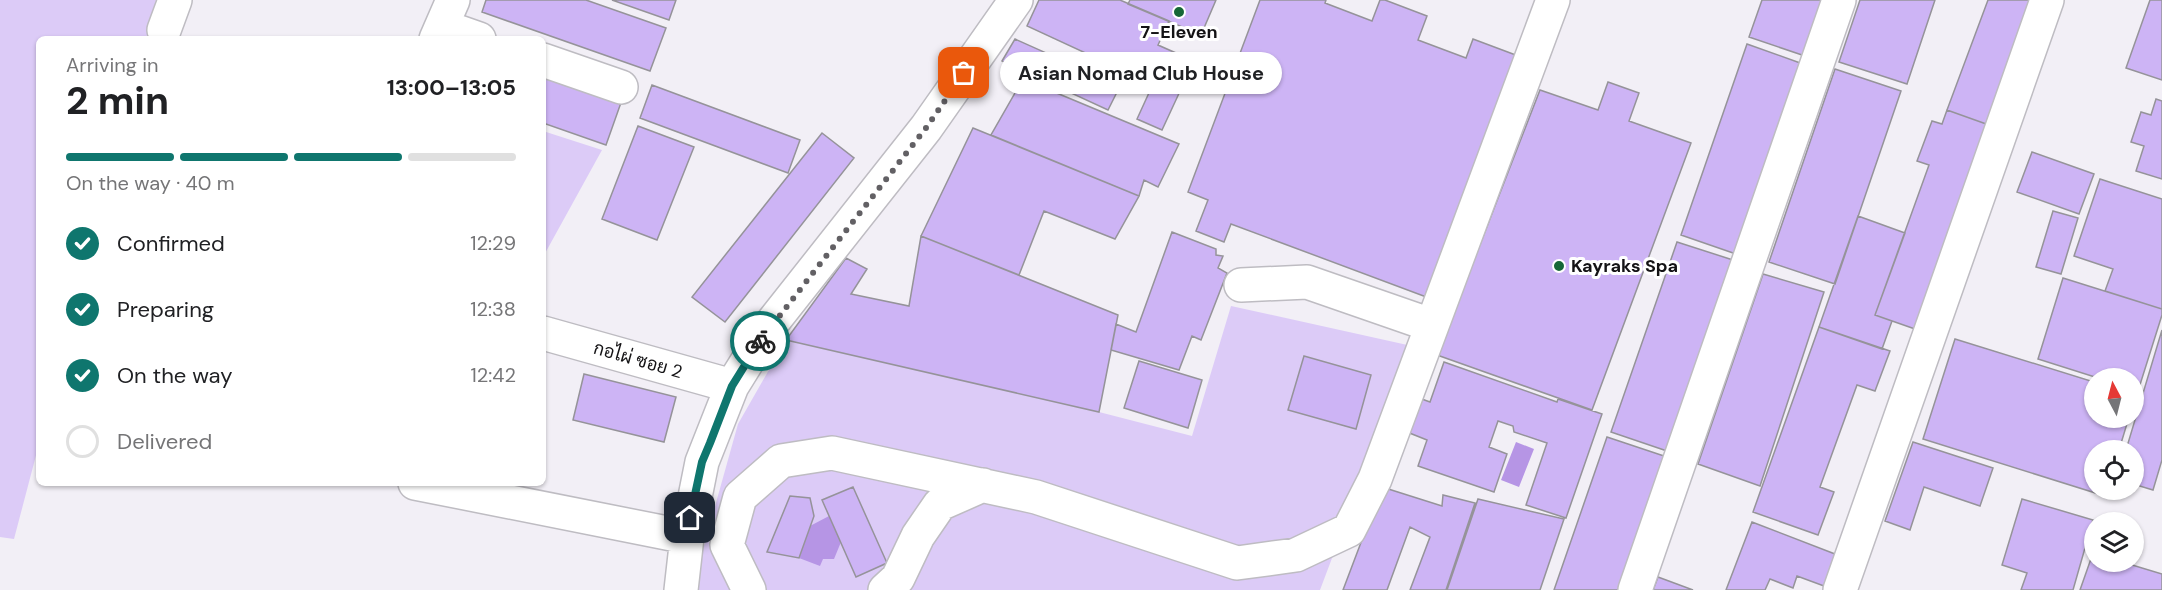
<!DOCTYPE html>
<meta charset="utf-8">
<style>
body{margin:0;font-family:"DM Sans",Sarabun,sans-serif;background:#f6f6f6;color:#202124;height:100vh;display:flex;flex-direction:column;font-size:22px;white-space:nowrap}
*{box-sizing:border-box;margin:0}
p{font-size:20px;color:#757577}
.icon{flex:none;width:33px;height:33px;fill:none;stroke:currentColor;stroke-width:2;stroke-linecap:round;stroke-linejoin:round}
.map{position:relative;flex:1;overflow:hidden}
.side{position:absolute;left:36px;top:36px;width:510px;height:450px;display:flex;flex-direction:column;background:#fff;border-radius:9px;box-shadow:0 2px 4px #0004}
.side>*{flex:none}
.needle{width:39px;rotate:353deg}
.tools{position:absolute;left:2084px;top:368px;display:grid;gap:12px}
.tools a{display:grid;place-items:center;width:60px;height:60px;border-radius:50%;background:#fff;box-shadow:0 2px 4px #0004;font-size:30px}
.pin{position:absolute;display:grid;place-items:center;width:51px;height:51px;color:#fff;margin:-26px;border-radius:12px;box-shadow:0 3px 9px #0006}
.courier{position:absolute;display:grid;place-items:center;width:60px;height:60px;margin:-30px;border:4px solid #0f766e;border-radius:50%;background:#fff;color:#222;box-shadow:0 2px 8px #0007}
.bubble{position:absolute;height:42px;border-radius:21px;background:#fff;box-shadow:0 2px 4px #0004;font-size:20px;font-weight:700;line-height:42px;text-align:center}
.overview em{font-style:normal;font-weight:700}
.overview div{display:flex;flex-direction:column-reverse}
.overview{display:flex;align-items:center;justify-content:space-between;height:102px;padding:0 30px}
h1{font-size:39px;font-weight:700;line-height:45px}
.bar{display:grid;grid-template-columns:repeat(4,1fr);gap:9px 6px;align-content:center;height:72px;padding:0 30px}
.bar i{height:8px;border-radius:4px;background:#e0e0e0}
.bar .active{background:#0f766e}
.bar p{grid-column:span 4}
ol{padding:0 30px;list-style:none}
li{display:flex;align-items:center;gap:18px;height:66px}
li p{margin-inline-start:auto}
li .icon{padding:6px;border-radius:50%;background:#0f766e;color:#fff;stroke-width:4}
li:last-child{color:#757577}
li i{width:33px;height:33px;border:3px solid #e0e0e0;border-radius:50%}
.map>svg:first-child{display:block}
.green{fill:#dccbf7}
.water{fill:#b695e5}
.building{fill:#cdb4f5;stroke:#959399;stroke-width:1.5}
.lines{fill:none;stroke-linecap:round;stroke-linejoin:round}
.minor-casing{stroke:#bebcc2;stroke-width:36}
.minor{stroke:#fff;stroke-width:33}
.done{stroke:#626064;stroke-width:6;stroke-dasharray:0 10.8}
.route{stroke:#0f766e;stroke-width:8}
.poi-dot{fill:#166737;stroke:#fff;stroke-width:2}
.labels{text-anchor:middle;stroke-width:6;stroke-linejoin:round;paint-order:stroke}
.poi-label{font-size:18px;font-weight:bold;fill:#141315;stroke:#fff}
.street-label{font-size:18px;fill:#141315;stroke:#fff}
</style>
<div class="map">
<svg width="2162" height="590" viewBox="0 0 2162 590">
<rect width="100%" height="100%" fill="#f2eff6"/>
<path class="green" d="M0,0h156l-10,39h-107v405l-25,95 -14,-2z
M543,131l59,19 -59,107z
M1231,306l181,40 -92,244h-623l3,-30 38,-136 48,-84 313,72 93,24z"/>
<path class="water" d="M1516,442l18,7 -15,38 -18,-7z
M829,516l12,26 -7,17h-11l-3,7 -21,-8 11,-32z"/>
<path class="building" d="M486,0h100l80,28 -16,43 -168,-59z
M612,0h64l-7,20z
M1039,0h81l49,21 -11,24 36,16 -32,69 -25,-11 21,-46 -33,-15 -5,11 -93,-43z
M1130,0h86l-15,35 -73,-31z
M1260,0h66l-1,3 47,18 8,-21h5l42,16 -9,24 48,18 7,-19 48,18 -92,241 -198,-74 -7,18 -28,-11 12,-31 -20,-8z
M1762,0h62l-19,56 -56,-19z
M1860,0h75l-28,84 -68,-22z
M1988,0h46l-45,125 -42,-15z
M2150,0h12v80l-36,-12z
M1015,39l105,47 -12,24 -106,-49z
M1747,44l56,20 -67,190 -55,-19z
M1835,69l66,22 -66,193 -66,-22z
M543,70l80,27 -17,48 -63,-22z
M1023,79l156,65 -21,43 -14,-7 -5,16 -148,-61z
M1608,82l31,11 -10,28 62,22 -99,267 -155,-55 103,-265 58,20z
M652,85l148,55 -12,33 -148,-55z
M2156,99l6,2v78l-26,-8 8,-25 -13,-4 10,-30 10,3z
M1947,110l42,15 -74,204 -40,-14 54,-150 -12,-4 15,-40 10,3z
M638,126l56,21 -37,93 -55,-21z
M973,128l166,68 -24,43 -71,-28 -25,64 -98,-39z
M822,133l32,25 -129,164 -33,-25z
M2032,152l62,22 -15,40 -62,-22z
M2100,179l62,20v110l-57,-18 8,-22 -39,-13z
M2053,211l25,7 -17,56 -25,-7z
M1858,216l47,17 -30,82 17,6 -10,28 -63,-22z
M1172,232l44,17v6l7,1 -5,12 9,5 -26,67 -9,-4 -13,34 -68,-20 5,-26 20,8z
M921,236l197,79 -19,97 -313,-72 60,-82 21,11 -16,25 58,12z
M1677,242l56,18 -66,191 -56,-19z
M1763,274l61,18 -64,194 -62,-22z
M2063,278l99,31v6l-24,76 -5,-2v-11h-35l-60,-19z
M1819,327l71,24 -15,40 -18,-6 -37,102 14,5 -16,43 -65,-23z
M2162,330v130l-9,30 -20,-6v-34h-7z
M1955,339l139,43v35h35l-10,33h-25v39h13l-2,7 -182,-57z
M1304,356l67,19 -15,54 -68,-19z
M1139,361l63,19 -14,48 -64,-20z
M1444,362l113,40 1,-3 44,15 -36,104 -40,-13 21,-62 -33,-11 -1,-6 -15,-5 -9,26 18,7 -13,38 -76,-26 9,-26 -20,-8 12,-34 11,4z
M584,374l92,23 -12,45 -91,-22z
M1607,437l60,20 -46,133h-67z
M1913,442l80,26 -13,38 -56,-19 -14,43 -25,-9z
M853,487l34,76 -31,14 -34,-77z
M1382,487l60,19 1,-11 32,8 -29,87h-36l20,-53 -20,-10 -23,63h-44z
M790,496l20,2 4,18 -15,42 -32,-6z
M1478,499l86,20 -24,71h-93z
M2022,499l71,21 -20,70h-52l6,-17 -25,-8z
M1752,522l83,32 -11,32 -27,-10 -4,12 -23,-9 -5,11h-39z
M2093,553l1,8h25l43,13v16h-82z
M1658,577l35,13h-40z"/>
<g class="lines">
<g class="minor-casing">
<path id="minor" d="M442,26l37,13
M164,30l11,-30
M436,39l17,-39
M543,60l78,27
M1241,285l66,-3 124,43
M543,333l189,53
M415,483l272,54
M681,590l6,-53 15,-75 30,-76 36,-58 158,-200 90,-128
M749,590l-22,-45 13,-48 41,-36 51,-8 204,44 201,66 59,-8 53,-25 26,-51 178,-479
M885,590l13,-12 20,-42 22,-32 43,-19
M1635,590l204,-590
M1840,590l207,-590"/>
</g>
<use href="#minor" class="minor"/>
</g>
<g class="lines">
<path class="done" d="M760,341l166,-213 38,-55"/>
<path class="route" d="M690,518l12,-56 8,-19 22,-57 28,-45"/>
</g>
<g class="poi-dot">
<circle cx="1179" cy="12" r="6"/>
<circle cx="1559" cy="266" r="6"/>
</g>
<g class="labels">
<g class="poi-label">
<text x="1179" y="38">7-Eleven</text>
<text x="1571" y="272" text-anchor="start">Kayraks Spa</text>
</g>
<g class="street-label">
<text transform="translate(638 360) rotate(16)" y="6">กอไผ่ ซอย 2</text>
</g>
</g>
</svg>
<div class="tools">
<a><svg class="needle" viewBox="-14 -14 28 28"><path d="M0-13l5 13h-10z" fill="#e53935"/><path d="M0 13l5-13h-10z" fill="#757577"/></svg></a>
<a><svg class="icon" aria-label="locate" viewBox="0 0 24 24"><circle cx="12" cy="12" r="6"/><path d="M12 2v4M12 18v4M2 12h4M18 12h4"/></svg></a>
<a><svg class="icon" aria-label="layers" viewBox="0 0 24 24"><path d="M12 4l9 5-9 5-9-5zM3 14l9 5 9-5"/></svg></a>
</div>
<div class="pin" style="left:964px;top:73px;background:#ea580c"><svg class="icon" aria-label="bag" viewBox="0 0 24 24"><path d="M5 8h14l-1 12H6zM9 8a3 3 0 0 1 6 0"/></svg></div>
<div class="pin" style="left:690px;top:518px;background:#1f2937"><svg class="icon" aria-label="home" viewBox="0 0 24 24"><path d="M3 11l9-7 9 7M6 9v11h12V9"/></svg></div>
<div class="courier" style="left:760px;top:341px"><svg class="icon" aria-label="bike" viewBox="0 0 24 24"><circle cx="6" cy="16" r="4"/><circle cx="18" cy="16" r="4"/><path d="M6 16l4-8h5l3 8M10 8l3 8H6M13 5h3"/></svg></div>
<div class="bubble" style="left:1000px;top:52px;width:282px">Asian Nomad Club House</div>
<section class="side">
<div class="overview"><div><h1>2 min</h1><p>Arriving in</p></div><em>13:00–13:05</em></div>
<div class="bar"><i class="active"></i><i class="active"></i><i class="active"></i><i></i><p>On the way · 40 m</p></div>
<ol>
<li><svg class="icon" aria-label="check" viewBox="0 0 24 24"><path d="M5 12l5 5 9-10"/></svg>Confirmed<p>12:29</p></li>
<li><svg class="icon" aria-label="check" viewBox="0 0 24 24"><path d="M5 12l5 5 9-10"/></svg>Preparing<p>12:38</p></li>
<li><svg class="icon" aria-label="check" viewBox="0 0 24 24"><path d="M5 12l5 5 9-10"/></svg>On the way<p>12:42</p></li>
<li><i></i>Delivered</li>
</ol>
</section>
</div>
